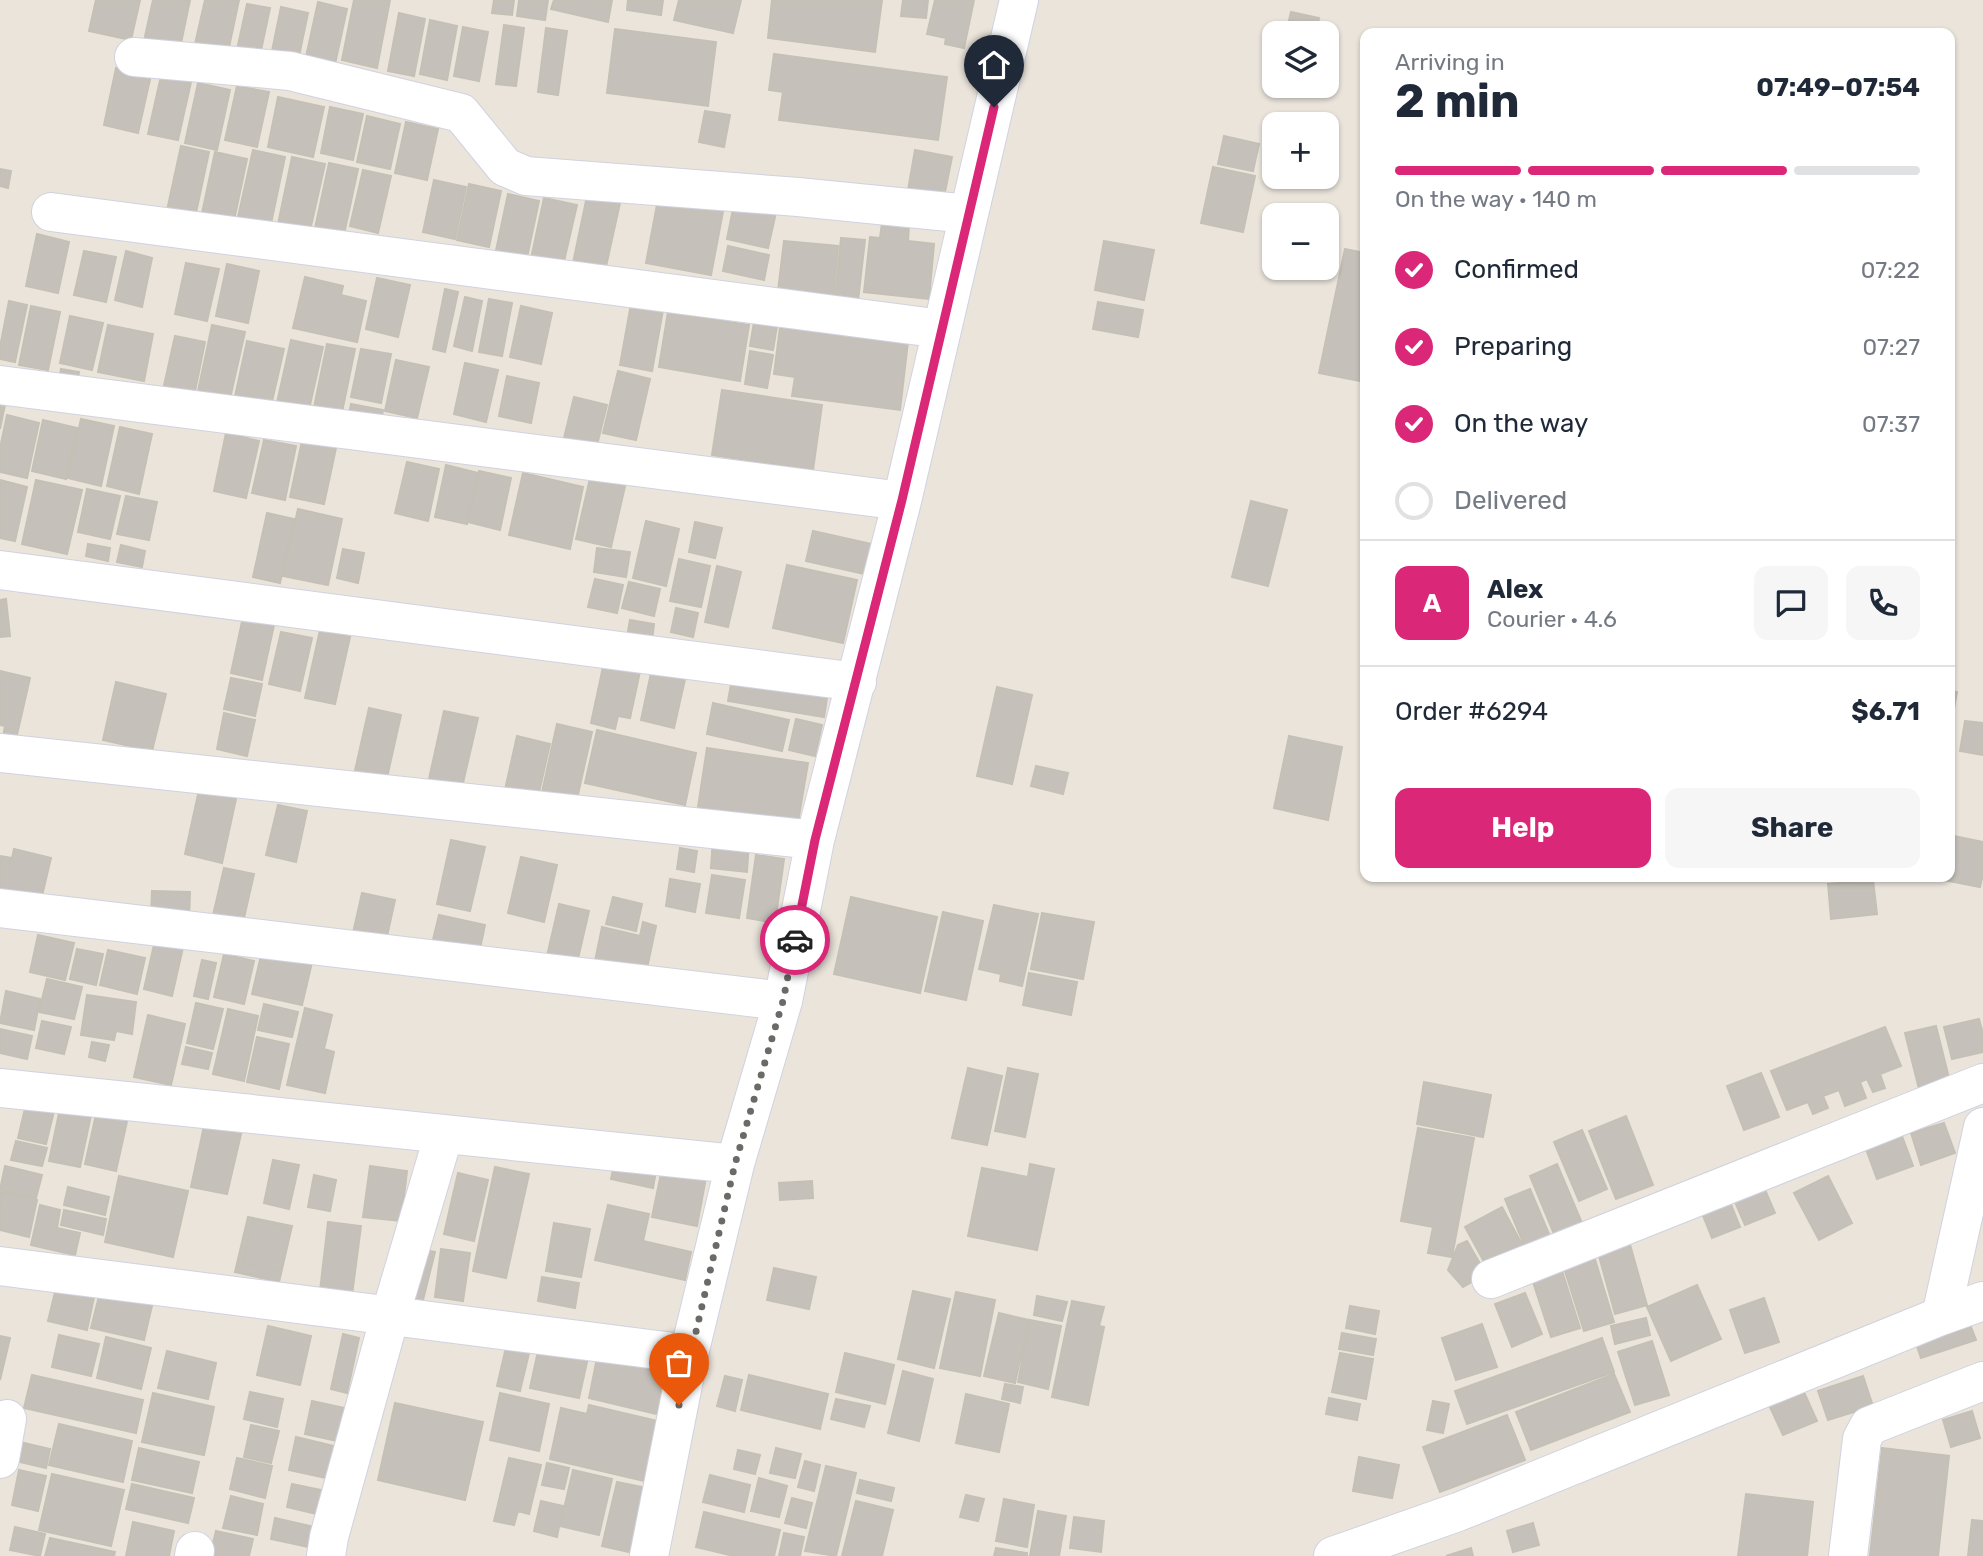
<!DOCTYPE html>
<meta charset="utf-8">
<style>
body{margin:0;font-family:Rubik,sans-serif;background:#f6f6f7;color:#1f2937;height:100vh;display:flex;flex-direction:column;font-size:26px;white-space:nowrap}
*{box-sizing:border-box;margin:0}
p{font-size:23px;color:#747a83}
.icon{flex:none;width:38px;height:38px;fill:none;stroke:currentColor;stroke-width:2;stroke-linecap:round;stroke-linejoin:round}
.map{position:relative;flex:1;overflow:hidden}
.sheet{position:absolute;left:1360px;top:28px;width:595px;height:854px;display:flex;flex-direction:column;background:#fff;border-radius:14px;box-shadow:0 2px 5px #0004}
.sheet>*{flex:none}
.controls{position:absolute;left:1262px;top:21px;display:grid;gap:14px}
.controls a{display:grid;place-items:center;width:77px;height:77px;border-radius:14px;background:#fff;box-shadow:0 2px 5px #0004;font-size:35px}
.pin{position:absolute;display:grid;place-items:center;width:60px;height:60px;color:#fff;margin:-72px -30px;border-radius:50% 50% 50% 0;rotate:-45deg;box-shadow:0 0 7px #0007}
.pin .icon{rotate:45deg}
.courier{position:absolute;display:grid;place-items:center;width:70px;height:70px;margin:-35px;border:5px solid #db2777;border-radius:50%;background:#fff;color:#222;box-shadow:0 2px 9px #0007}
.headline em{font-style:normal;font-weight:700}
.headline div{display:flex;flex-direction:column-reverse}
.headline{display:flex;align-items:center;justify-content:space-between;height:119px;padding:0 35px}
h1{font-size:46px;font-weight:700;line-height:52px}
.bar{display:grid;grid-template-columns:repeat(4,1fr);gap:10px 7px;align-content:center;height:84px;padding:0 35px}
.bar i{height:9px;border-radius:5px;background:#e0e1e3}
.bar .selected{background:#db2777}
.bar p{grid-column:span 4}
.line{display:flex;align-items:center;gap:18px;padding:0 35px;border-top:2px solid #e0e1e3}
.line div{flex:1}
.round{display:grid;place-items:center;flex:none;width:74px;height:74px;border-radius:14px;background:#f6f6f7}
ol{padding:0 35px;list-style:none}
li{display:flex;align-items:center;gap:21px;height:77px}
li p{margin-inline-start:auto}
li .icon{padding:7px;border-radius:50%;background:#db2777;color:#fff;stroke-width:4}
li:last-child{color:#747a83}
li i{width:38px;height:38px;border:4px solid #e0e1e3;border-radius:50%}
.primary-button{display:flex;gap:14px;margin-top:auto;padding:14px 35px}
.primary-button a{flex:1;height:80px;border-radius:14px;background:#db2777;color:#fff;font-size:28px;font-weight:700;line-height:80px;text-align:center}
.primary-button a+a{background:#f6f6f7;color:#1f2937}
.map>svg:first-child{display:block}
.building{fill:#c5c1ba;stroke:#c5c0b5;stroke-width:2}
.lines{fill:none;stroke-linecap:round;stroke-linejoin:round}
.minor-casing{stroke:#d0d2e0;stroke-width:40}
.minor{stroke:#fff;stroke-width:38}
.done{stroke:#6c6a67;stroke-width:7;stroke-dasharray:0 12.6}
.route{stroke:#db2777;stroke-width:9}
</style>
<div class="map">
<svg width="1983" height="1556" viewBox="0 0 1983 1556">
<rect width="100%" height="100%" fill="#eae4db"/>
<path class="building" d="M96,0h44l-9,40 -42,-9z
M153,0h37l-10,48 -36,-7z
M205,0h34l-11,52 -33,-8z
M354,0h36l-13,68 -35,-8z
M494,0h20l-2,15 -20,-2z
M519,0h29l-3,20 -28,-4z
M554,0h58l-4,22 -57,-13z
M628,0h35l-2,15 -34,-5z
M679,0h62l-8,33 -59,-13z
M772,0h110l-7,52 -107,-14z
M903,0h25l-2,18 -25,-2z
M935,0h39l-10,48 -19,-4 1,-6 -19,-4z
M318,2l29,7 -12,55 -29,-7z
M247,4l23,4 -10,47 -23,-5z
M281,7l27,6 -10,48 -27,-5z
M1291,12l28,6 -3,15h-30z
M399,13l26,6 -11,57 -26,-5z
M430,20l27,6 -10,54 -27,-6z
M504,25l20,3 -8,58 -20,-2z
M463,27l25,5 -9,49 -25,-5z
M546,28l21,3 -9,64 -20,-3z
M615,29l101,13 -8,64 -101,-13z
M774,54l173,23 -9,63 -159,-20 4,-28 -14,-2z
M116,68l35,7 -13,58 -34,-8z
M161,76l30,6 -13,58 -30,-6z
M198,83l32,7 -13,60 -32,-7z
M237,86l32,6 -12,55 -32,-7z
M278,97l46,10 -11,50 -45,-10z
M330,107l33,7 -10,46 -32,-7z
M705,111l25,4 -6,32 -25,-5z
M367,116l33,8 -10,45 -33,-7z
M406,122l32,7 -11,51 -32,-7z
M1224,136l35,8 -6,27 -35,-7z
M181,146l28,6 -15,70 -28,-7z
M253,150l32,7 -16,76 -33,-7z
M915,150l37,7 -9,45 -36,-6z
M215,152l32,7 -14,66 -32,-7z
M292,157l33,7 -16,71 -32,-6z
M329,163l29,6 -15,70 -29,-6z
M1213,167l42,9 -12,56 -42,-9z
M0,169l11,2 -3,17 -8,-2z
M363,170l28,6 -13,57 -28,-7z
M434,180l32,7 -11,52 -32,-7z
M469,184l32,7 -12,56 -32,-7z
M660,189l65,12 -14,74 -65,-12z
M508,194l31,7 -14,66 -31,-7z
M587,196l33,7 -15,68 -32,-8z
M544,198l33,7 -15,65 -32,-7z
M735,199l42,9 -9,40 -41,-9z
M882,223l27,3 -1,15 26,3 -5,55 -65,-7 6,-55 10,1z
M37,234l32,8 -11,51 -32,-7z
M841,238l24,2 -7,61 -23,-3z
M784,241l54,5 -5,51 -55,-6z
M1104,241l50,9 -10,50 -49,-10z
M728,246l41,9 -5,25 -41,-9z
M1345,249l20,4v129l-46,-9z
M84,251l32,6 -10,45 -32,-7z
M126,251l26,7 -10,49 -27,-7z
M186,263l33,6 -12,52 -32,-7z
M227,264l32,7 -11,52 -32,-7z
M305,277l38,9 -2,9 25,6 -9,41 -64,-14z
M377,278l33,7 -12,52 -32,-8z
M445,289l13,3 -13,60 -12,-3z
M465,297l17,4 -10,50 -18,-5z
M489,299l23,4 -10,53 -23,-4z
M9,301l18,4 -12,57 -15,-3v-12z
M1098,302l45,8 -5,27 -45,-8z
M631,304l32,6 -11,61 -32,-6z
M31,306l29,6 -12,58 -29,-5z
M521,306l31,7 -11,51 -31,-7z
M668,312l81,13 -9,56 -81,-14z
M70,316l33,7 -11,47 -32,-7z
M754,322l23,4 -4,24 -23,-4z
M108,325l45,9 -9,47 -46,-9z
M212,325l33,7 -16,71 -32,-7z
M780,327l128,15 -8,68 -108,-14 3,-19 -21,-3z
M175,336l30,6 -11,54 -31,-6z
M291,340l32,7 -15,67 -32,-7z
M247,341l37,8 -14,61 -36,-9z
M327,344l28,5 -14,68 -28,-5z
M361,349l30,5 -10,49 -30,-6z
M750,351l23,4 -6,33 -22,-4z
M396,360l33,7 -12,51 -32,-7z
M465,363l33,7 -12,52 -32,-8z
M61,369l18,3 -3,17 -18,-4z
M618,371l32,8 -14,61 -33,-7z
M507,376l32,7 -8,40 -32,-7z
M722,390l100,15 -9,65 -101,-15z
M0,393l7,2 -7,34z
M574,397l33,8 -10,40 -33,-7z
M351,404l32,6 -3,16 -32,-7z
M7,415l32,8 -12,55 -27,-6v-24z
M81,419l33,7 -13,60 -33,-8z
M43,420l34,8 -11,51 -34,-8z
M120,427l32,7 -13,60 -32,-8z
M226,433l33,8 -13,57 -32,-7z
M264,440l32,6 -11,54 -33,-7z
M302,441l34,7 -12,56 -34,-7z
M407,462l32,7 -11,52 -33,-8z
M446,465l32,8 -11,51 -32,-7z
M479,471l32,7 -11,52 -32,-8z
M523,473l60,14 -13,62 -61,-14z
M591,474l35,8 -15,65 -35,-8z
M0,480l27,7 -12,54 -15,-3z
M36,480l46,10 -15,64 -45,-10z
M87,489l33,7 -10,43 -32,-7z
M126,496l31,6 -8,38 -32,-6z
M1251,501l36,9 -19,76 -36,-9z
M298,509l44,10 -14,66 -45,-9z
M267,513l27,6 -14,64 -27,-6z
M646,521l33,8 -13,57 -33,-8z
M695,522l27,6 -7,30 -26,-6z
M813,531l63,14 -7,30 -63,-14z
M88,544l22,4 -2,13 -22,-5z
M121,545l24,6 -3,16 -25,-5z
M597,548l33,4 -4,25 -32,-5z
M343,549l21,4 -6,30 -21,-5z
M679,559l31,7 -9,41 -31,-6z
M787,565l70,15 -14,63 -70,-15z
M717,566l24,6 -13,55 -23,-5z
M595,579l28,6 -6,28 -29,-6z
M629,582l31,7 -6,27 -32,-8z
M6,599l4,37 -10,1v-37z
M676,608l22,5 -5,24 -22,-5z
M243,617l31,8 -12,55 -31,-7z
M630,620l24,4 -2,16 -25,-3z
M320,630l30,7 -15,67 -30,-6z
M281,632l31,6 -12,53 -31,-7z
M606,653l36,9 -12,56 -12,-2 -3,13 -24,-6z
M654,659l34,7 -14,62 -33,-8z
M734,668l95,17 -5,32 -96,-16z
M0,671l30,7 -14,61 -13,-2 2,-11 -5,-1z
M231,678l31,6 -7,32 -31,-7z
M116,682l50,12 -14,57 -49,-11z
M997,687l35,8 -20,89 -35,-8z
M1950,691l7,1 -6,32h-1z
M713,703l76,17 -7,31 -75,-17z
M369,708l32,7 -15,67 -32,-7z
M444,711l34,7 -18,78 -33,-8z
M224,713l31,7 -8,36 -30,-7z
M796,719l26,6 -7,31 -26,-6z
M1965,721l18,2v32l-23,-4z
M557,724l35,8 -15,67 -35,-7z
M597,730l99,23 -11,52 -100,-22z
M517,736l33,8 -13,57 -33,-7z
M1289,736l53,11 -14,73 -54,-12z
M707,748l101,15 -10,59 -100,-15z
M1036,766l32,7 -5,21 -32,-8z
M199,790l37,9 -14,64 -37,-9z
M278,805l29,6 -11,51 -30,-7z
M1954,836l29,6v32l-3,13 -36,-7 1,-3h5v-20z
M713,838l36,3 -2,31 -36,-4z
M451,840l34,7 -15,64 -33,-7z
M680,848l17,3 -3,21 -17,-3z
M14,849l37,9 -11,46 -40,-9v-39l12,2z
M756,855l28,4 -9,64 -28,-5z
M521,857l36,8 -13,57 -36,-9z
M224,868l30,6 -13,57 -30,-7z
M712,875l33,5 -6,38 -33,-5z
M670,879l30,5 -5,28 -29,-6z
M1873,880l4,34 -46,5 -3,-35z
M152,891l38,1 -1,27 -38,-2z
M362,893l33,7 -11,50 -33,-8z
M613,897l29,7 -6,27 -30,-7z
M851,897l86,20 -17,76 -86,-19z
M559,904l30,7 -12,52 -30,-7z
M994,905l44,9 -16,72 -22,-5 1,-7 -22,-5z
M943,912l40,9 -17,79 -41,-9z
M1042,913l52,9 -11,57 -52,-10z
M439,915l46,10 -8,38 -47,-11z
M643,922l13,4 -10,47 -51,-12 7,-34 38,9z
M38,935l36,8 -9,37 -35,-8z
M156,936l28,7 -12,53 -28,-7z
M263,947l50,11 -11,47 -50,-11z
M77,949l26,5 -7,31 -26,-6z
M108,950l37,8 -8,36 -37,-9z
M224,954l30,7 -10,43 -30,-7z
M202,960l14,3 -8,36 -14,-3z
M1029,973l48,9 -6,33 -48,-10z
M47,979l35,8 -8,32 -35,-7z
M6,991l34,8 -6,31 -34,-7z
M87,995l49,7 -4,32 -16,-3 -2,9 -33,-5z
M196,1003l27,6 -10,40 -26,-6z
M264,1004l34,8 -6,25 -34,-7z
M305,1008l27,7 -8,34 10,3 -9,41 -38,-8z
M228,1009l30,7 -14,65 -31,-7z
M148,1015l37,9 -14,61 -37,-8z
M1979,1019l4,15v18l-31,7 -8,-32z
M42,1021l29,6 -7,27 -28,-6z
M1936,1026l15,60 -31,7 -15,-60z
M1885,1027l16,39 -21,8 5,14 -12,4 -6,-13 -7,3 6,16 -21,8 -6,-16 -16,6 5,12 -15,6 -5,-12 -21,8 -16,-39z
M0,1029l32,7 -5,23 -27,-6z
M257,1037l32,7 -10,45 -32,-7z
M92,1042l17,3 -4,16 -16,-4z
M186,1047l26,6 -4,16 -26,-5z
M968,1068l34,8 -15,69 -35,-7z
M1008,1068l30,6 -13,63 -30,-6z
M1761,1073l18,44 -35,13 -17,-44z
M1424,1082l67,13 -8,42 -66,-13z
M28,1096l28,7 -10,41 -28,-6z
M62,1099l31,7 -13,61 -31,-6z
M97,1110l31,7 -12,54 -31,-7z
M1626,1116l27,69 -37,14 -27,-68z
M1944,1123l11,30 -34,12 -10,-32z
M204,1126l37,8 -14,60 -36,-7z
M1418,1128l56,10 -22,119 -24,-4 5,-26 -32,-6z
M1582,1130l25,59 -28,12 -25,-59z
M1902,1136l11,30 -36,13 -11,-30z
M16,1141l31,7 -5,18 -31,-6z
M616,1156l41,9 -4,23 -42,-9z
M273,1160l26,5 -10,44 -25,-6z
M663,1164l44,8 -10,54 -45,-9z
M1030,1164l24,5 -17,81 -69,-14 14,-68 46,9z
M1557,1164l25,59 -28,11 -24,-58z
M5,1166l37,9 -6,23 -36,-8z
M370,1166l37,5 -6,50 -38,-4z
M495,1167l34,7 -23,104 -33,-7z
M458,1173l30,7 -14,61 -30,-7z
M314,1175l22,5 -6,31 -22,-4z
M119,1176l69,15 -15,66 -68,-15z
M1828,1176l24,47 -33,17 -25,-47z
M812,1181l1,17 -33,2 -1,-17z
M1762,1183l13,30 -30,12 -13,-30z
M68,1187l41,10 -4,18 -41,-10z
M1530,1189l22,52 -25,11 -22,-53z
M1,1192l36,8 -8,37 -29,-7z
M1728,1197l12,30 -28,11 -12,-30z
M40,1205l20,5 -3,18 23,5 -5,22 -44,-10z
M608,1205l41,9 -6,27 48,11 -6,28 -90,-20z
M1502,1207l23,43 -37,19 -23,-42z
M64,1210l42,9 -3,16 -42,-10z
M248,1217l44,9 -13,56 -44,-10z
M253,1220l37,9 -10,43 -37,-9z
M328,1222l33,4 -9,69 -32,-4z
M554,1223l36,6 -9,48 -35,-6z
M1467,1241l19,33 -23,13 -15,-17 10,-25z
M1629,1241l18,64 -32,9 -18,-65z
M421,1249l14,3 -14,56 -13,-3z
M441,1249l29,4 -7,48 -28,-4z
M1594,1256l20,66 -30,9 -21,-66z
M774,1268l42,9 -7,32 -42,-9z
M1562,1271l18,57 -29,9 -19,-58z
M542,1277l37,6 -4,25 -37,-7z
M58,1280l38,8 -9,42 -39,-9z
M1697,1285l24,54 -50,22 -24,-54z
M913,1291l37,8 -16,69 -36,-9z
M956,1292l39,8 -15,76 -40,-8z
M1525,1293l17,41 -30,13 -17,-43z
M99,1296l55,1 -10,43 -53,-12z
M1037,1296l30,6 -5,19 -28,-6z
M1764,1298l15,44 -34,11 -15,-43z
M1072,1301l32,6 -5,19 5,1 -16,78 -36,-8z
M1350,1306l29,5 -4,23 -29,-6z
M999,1313l30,7 -14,63 -31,-7z
M1966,1314l10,26 -55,18 -9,-26z
M1646,1318l4,17 -35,9 -4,-18z
M1030,1320l31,6 -13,63 -30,-7z
M1482,1324l15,43 -41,13 -14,-42z
M268,1326l43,10 -11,49 -43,-10z
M1342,1333l34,6 -3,16 -34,-6z
M343,1334l16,4 -12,55 -16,-4z
M59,1335l40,9 -8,32 -39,-9z
M0,1336l10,2 -10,42z
M106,1337l45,11 -10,41 -44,-11z
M1602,1338l12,34 -147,52 -12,-33z
M1652,1341l17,54 -34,10 -17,-53z
M540,1342l49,11 -10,45 -49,-10z
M507,1343l23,6 -10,42 -23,-5z
M167,1351l49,12 -8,36 -50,-11z
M598,1353l78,18 -11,45 -76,-18z
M845,1353l49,12 -9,39 -49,-12z
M1340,1353l33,6 -7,40 -34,-7z
M903,1371l30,8 -14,62 -31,-8z
M1614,1374l16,38 -99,38 -15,-38z
M32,1375l111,25 -7,33 -112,-25z
M749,1375l79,19 -8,35 -79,-19z
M725,1376l17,4 -7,31 -18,-5z
M1863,1376l10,30 -45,14 -10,-29z
M1005,1384l18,3 -3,16 -18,-4z
M1803,1390l14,31 -34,14 -14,-30z
M250,1392l33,7 -6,28 -33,-8z
M153,1393l61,14 -10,48 -62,-13z
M500,1393l49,11 -10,47 -49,-11z
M966,1394l43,10 -10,48 -43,-9z
M1329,1398l31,6 -3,16 -31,-6z
M836,1399l34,7 -6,21 -33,-8z
M312,1401l37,8 -7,33 -37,-8z
M1433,1401l16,3 -6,29 -16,-3z
M395,1403l88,19 -18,78 -87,-20z
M589,1405l77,18 -13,60 -103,-24 11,-51 26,6z
M1972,1411l8,27 -29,9 -8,-27z
M1507,1415l18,45 -85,32 -17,-45z
M59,1424l73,17 -9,41 -74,-17z
M251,1425l28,6 -8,32 -27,-6z
M296,1437l42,10 -7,32 -42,-9z
M24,1443l26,6 -4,19 -26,-6z
M139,1448l60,14 -7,31 -60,-13z
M776,1448l25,6 -6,24 -25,-5z
M1882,1448l67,8 -11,100h-68z
M738,1450l22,5 -5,19 -21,-5z
M1359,1457l40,8 -7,33 -39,-7z
M237,1458l35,8 -7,32 -35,-9z
M509,1458l32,7 -12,49 -11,-3 -4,14 -20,-4z
M805,1461l15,4 -6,26 -16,-4z
M547,1463l22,5 -5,21 -22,-4z
M826,1466l30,7 -20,83 -31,-5z
M19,1470l27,6 -8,35 -26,-6z
M573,1470l39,9 -13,56 -39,-9z
M52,1474l72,16 -13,56 -72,-16z
M710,1475l40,10 -6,27 -41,-10z
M759,1478l28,8 -8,31 -28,-6z
M860,1480l34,8 -3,13 -34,-8z
M617,1482l35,7 -14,65 -36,-8z
M132,1484l62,14 -6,25 -62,-14z
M292,1484l34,7 -5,24 -34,-8z
M1746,1494l67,8 -6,54h-69z
M966,1495l18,4 -6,22 -18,-4z
M231,1496l32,8 -6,31 -34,-7z
M792,1498l20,5 -6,25 -21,-5z
M1004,1499l30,6 -7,42 -31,-6z
M541,1501l22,5 -6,31 -23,-6z
M856,1501l37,9 -11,46h-40z
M1038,1511l28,5 -7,40h-29z
M704,1512l76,18 -6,26h-40l-38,-9z
M1074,1517l30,4 -3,31 -31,-4z
M275,1518l48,11 -5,20 -47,-10z
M1972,1520l11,1v35h-15z
M133,1522l41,9 -5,25h-43z
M1533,1523l6,22 -26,7 -6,-21z
M15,1527l30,7 -5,22 -30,-6z
M216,1531l37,8 -4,17h-39z
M784,1533l20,4 -4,19h-21z
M50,1538l65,14 -1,4h-69z
M996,1548l31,5v3h-33z
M1471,1548l2,8h-27z"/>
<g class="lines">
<g class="minor-casing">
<path id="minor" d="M134,57l156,14 171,42 44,54 21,9 272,21 171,17
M51,212l891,117
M0,385l902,116
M0,570l857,112
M0,753l815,87
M0,908l783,93
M0,1088l735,76
M0,1266l689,88
M1491,1279l492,-196
M1941,1316l42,-189
M0,1459l7,-40
M194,1556l1,-5
M326,1556l3,-19 61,-221 54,-182
M649,1556l40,-202 46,-190 48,-163 32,-161 87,-339 117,-501
M1333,1556l125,-44 483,-196 42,-15
M1848,1556l14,-117 7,-13 114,-45"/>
</g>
<use href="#minor" class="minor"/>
</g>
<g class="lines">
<path class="done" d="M679,1405l56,-241 48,-163 12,-61"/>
<path class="route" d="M795,940l20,-100 87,-340 92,-393"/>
</g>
</svg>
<div class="controls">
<a><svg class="icon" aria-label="layers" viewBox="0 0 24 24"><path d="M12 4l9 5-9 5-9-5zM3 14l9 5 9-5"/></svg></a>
<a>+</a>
<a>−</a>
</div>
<div class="pin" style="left:679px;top:1405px;background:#ea580c"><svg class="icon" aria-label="bag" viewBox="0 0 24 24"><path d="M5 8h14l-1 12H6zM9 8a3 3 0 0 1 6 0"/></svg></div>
<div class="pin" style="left:994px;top:107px;background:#1f2937"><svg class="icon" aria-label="home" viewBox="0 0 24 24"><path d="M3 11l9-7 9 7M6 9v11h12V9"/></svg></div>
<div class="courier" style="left:795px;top:940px"><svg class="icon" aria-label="car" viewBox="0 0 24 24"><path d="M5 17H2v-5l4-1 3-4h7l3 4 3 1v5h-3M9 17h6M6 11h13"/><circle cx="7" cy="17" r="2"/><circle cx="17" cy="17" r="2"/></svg></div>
<section class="sheet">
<div class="headline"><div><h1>2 min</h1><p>Arriving in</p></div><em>07:49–07:54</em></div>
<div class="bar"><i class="selected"></i><i class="selected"></i><i class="selected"></i><i></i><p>On the way · 140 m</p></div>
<ol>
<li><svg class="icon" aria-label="check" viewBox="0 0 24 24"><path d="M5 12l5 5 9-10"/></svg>Confirmed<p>07:22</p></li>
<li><svg class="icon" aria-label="check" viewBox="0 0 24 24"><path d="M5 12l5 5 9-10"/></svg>Preparing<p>07:27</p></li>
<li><svg class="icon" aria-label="check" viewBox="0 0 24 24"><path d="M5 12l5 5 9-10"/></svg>On the way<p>07:37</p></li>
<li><i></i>Delivered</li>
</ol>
<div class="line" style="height:126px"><b class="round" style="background:#db2777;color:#fff">A</b><div><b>Alex</b><p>Courier · 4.6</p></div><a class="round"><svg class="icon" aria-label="chat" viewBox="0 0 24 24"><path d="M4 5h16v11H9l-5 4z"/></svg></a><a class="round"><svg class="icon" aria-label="phone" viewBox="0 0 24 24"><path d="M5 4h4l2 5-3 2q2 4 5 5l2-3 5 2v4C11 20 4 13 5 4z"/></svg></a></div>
<div class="line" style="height:91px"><div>Order #6294</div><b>$6.71</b></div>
<div class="primary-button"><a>Help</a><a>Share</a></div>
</section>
</div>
